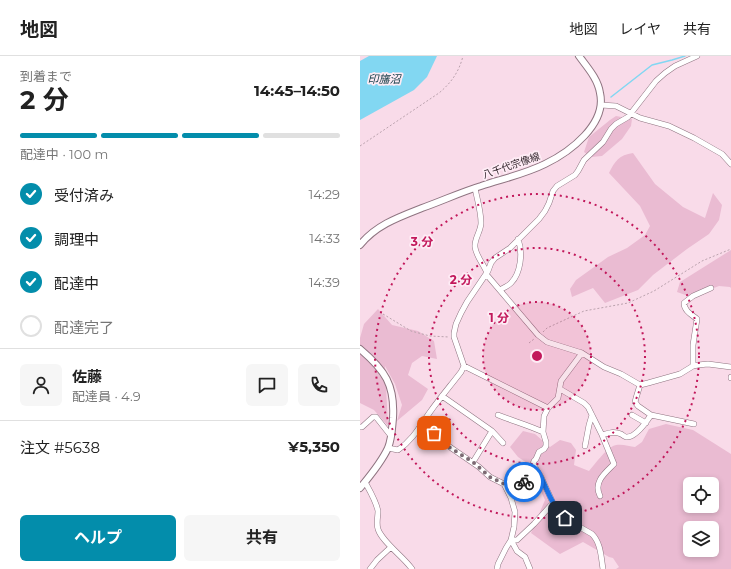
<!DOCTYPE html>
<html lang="ja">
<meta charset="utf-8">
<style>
body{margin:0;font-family:Montserrat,"Noto Sans JP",sans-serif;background:#f6f6f6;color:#222;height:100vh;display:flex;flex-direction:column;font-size:15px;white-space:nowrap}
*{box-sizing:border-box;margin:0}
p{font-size:13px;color:#767676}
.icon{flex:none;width:22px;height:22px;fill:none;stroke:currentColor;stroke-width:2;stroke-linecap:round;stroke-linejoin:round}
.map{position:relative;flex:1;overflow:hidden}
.drawer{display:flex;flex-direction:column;background:#fff;width:360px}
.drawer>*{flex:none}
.tools{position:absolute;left:323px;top:421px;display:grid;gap:8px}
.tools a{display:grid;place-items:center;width:36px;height:36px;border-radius:6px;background:#fff;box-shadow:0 2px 6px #0003;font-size:20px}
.pin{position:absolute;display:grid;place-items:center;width:34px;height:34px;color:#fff;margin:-17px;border-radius:8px;box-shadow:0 2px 6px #0006}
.courier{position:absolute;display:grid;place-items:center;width:40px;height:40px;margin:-20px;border:3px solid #1a73e8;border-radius:50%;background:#fff;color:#222;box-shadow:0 1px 5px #0007}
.summary em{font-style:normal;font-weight:700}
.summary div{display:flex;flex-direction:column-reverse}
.summary{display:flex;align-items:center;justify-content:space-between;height:68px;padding:0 20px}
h1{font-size:26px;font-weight:700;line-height:30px}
.bar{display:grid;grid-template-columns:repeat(4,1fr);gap:6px 4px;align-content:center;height:48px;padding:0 20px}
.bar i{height:5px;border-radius:3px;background:#e0e0e0}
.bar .on{background:#038dab}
.bar p{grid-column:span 4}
.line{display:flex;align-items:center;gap:10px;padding:0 20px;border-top:1px solid #e0e0e0}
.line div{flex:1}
.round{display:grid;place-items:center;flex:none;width:42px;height:42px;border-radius:6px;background:#f6f6f6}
ol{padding:0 20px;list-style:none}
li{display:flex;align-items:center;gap:12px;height:44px}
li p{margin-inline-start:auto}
li .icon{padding:4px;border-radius:50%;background:#038dab;color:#fff;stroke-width:4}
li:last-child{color:#767676}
li i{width:22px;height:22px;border:2px solid #e0e0e0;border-radius:50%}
.primary-button{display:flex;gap:8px;margin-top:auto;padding:8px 20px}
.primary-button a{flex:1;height:46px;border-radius:6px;background:#038dab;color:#fff;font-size:16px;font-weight:700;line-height:46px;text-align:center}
.primary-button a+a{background:#f6f6f6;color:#222}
header{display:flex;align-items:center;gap:24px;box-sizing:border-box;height:56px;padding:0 20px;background:#fff;border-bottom:1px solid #e0e0e0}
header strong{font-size:19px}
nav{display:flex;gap:22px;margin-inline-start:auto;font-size:14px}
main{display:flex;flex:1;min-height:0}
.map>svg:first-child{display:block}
.green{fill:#eabbd2;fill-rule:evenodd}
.water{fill:#82d7f2}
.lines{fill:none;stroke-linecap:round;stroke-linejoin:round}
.stream{stroke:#82d7f2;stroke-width:1.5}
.minor-casing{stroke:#8f7481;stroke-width:6}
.major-casing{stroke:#8f7481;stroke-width:8}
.path{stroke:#baa2ad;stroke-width:1;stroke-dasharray:2 2;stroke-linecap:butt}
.minor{stroke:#fff;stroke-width:5}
.major{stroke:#fff;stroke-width:6}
.done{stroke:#7c6a73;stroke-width:4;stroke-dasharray:0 7.2}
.route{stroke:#1a73e8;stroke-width:5}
.ring{fill:none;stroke:#c2185b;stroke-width:2;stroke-dasharray:2 4}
.labels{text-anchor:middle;stroke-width:3.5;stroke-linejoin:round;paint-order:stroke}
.street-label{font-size:10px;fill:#392d33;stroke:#feecf5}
.water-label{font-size:11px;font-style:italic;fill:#103944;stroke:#feecf5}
.centre{fill:#c2185b;stroke:#feecf5;stroke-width:2}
.ring-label{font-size:12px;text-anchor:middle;font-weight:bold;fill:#c2185b;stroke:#feecf5;stroke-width:3.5;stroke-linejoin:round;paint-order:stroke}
</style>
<header>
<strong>地図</strong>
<nav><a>地図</a><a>レイヤ</a><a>共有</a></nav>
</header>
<main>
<section class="drawer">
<div class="summary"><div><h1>2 分</h1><p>到着まで</p></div><em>14:45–14:50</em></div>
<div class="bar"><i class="on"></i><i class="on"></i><i class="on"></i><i></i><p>配達中 · 100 m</p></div>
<ol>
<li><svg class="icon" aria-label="check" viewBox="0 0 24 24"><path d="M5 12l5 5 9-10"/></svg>受付済み<p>14:29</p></li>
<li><svg class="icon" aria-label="check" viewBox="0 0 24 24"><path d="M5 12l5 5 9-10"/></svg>調理中<p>14:33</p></li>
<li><svg class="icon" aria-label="check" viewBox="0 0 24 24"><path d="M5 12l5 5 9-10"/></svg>配達中<p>14:39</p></li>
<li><i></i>配達完了</li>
</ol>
<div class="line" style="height:72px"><a class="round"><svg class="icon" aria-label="person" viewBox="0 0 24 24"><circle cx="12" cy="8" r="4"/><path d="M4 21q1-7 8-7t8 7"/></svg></a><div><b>佐藤</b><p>配達員 · 4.9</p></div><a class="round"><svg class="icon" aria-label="chat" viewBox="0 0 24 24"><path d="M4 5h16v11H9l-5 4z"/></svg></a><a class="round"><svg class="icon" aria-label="phone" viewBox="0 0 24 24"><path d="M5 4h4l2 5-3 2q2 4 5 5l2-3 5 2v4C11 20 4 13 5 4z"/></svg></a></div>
<div class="line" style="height:52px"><div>注文 #5638</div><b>¥5,350</b></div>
<div class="primary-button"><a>ヘルプ</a><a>共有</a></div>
</section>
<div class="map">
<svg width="371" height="513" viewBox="0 0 371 513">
<rect width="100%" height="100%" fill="#f9dbe9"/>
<path class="green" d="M256,60l16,3 -1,7 -9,13 -20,17 -11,1 -7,-5 5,-15 21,-17z
M273,97l22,31 28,23 22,11 8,-25 9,12 -3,15 -10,14 -22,15 -34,26 -15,15 -33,13 -12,-15 -21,9 -2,-8 6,-9 32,-23 19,-9 18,-13 5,-9 -10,-20 -31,-33c6,-12 10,-18 24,-20z
M371,194v38l-1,-1 -11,-1 -28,11 -14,-5 3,-10z
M18,253l14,16 26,6 16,10 3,18 -15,-3 -10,7 -4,12 20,14 -6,11 -25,21 5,-16 -7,-21 -10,-18 3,60 -14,-16 -14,-7v-65l4,-14z
M306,368l27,6 38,24v115h-115l3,-2 -6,-9 -4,-1 -26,-15 -23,12 -29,-21 14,-33 -6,-13 -3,-18 -18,-12 -8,-10 13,-16 12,3 15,13 10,-7 11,3 5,7 -2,15 15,6c6,-7 16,-21 24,-25 6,-3 16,0 22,1l7,-5 7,-13zM330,428h22v22h-22zM330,472h22v22h-22z"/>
<path class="water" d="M9,0h68l-10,21 -13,13 -54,30v-59z"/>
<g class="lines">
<path class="stream" d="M251,41l41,-32 20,-5 13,-4"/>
<g class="minor-casing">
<path id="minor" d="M241,49l15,1 24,12 29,8 25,12 28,16 9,10
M115,132c2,11 6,23 6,35 0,8 -7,16 -6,24 1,9 9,18 12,26
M126,218l52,61 9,7 35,11 22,14 17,7 19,11 8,-2 32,-9 13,-8 5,-1 10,-1 23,3
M140,234c3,-2 8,-4 11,-7 10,-10 12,-31 7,-44
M222,297l-21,28 -3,17 -10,10 -4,8 -1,16 3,10v4l-2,3 -5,3 -3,7 -2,2 -1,3 8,13 12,26 7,10 11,9 21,12c9,9 9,23 11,35
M104,310l84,42
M333,310v-21l4,-26c-5,-4 -13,-8 -13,-16l9,-7 18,-8
M371,322v-1
M280,329l-4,13 -1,4 3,4 13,9 43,9
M200,333l24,14 4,4 14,28 12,29c-9,9 -21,18 -14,32
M82,340l50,35 11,12
M138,359c15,6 30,10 45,17
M272,359l14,8
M64,367l20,20 35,24 11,10 14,7 7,14 4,14 -1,15 -3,13 -5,8 -8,16 -1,5
M0,371h2l11,-10h3l15,19
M242,379c7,-2 12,-4 19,-1 2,1 2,2 5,3 9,1 21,-16 25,-22
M225,390l4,-21 3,-10
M28,392l10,2c15,-10 22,-24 32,-38 10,-14 21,-27 31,-40l3,-6 -10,-29v-4l2,-9 5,-11 6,-11 21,-31 3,-8 4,-5 15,-10 29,-29 6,-8 4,-8 4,-12 4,-5 18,-11 3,-4 6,-11 19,-18 8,-13 5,-5 12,-7 28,-36 9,-8 10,-7 22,-10
M113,406l19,-31
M5,426c5,9 11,19 13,29 0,6 -2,12 0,18 4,13 26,28 34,40
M144,428l31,-4 6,-3
M10,513l7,-9 14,-13
M170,513l-5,-12 -8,-6 -6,-11h6l17,-16 19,-21"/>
</g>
<g class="major-casing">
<path id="major" d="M0,189c16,-20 39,-28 62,-37 20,-7 39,-16 59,-22 21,-7 44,-12 64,-22 25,-12 62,-40 55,-71 -2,-14 -13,-26 -21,-37
M0,293c25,21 35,36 33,69 -1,10 -1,20 -5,30 -7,15 -18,28 -28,40"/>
</g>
<path class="path" d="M0,90l79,-53c12,-10 20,-21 24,-37
M23,258l28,17 19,5 19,1
M183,276l4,-4 37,-17 44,-8 26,-12 48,-30 29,-12
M169,287l5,-4"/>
<use href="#minor" class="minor"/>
<use href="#major" class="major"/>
</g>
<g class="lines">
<path class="done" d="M74,377l10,11 29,18 17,15 14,7 20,-2"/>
<path class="route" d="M164,426l11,-2 6,-3c7,15 12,30 24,41"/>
</g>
<circle cx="177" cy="300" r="54" fill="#c2185b" fill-opacity=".12"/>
<g class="ring">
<circle cx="177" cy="300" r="54"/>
<circle cx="177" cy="300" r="108"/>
<circle cx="177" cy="300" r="162"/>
</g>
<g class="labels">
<g class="street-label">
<text transform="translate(151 109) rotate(-19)" y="4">八千代宗像線</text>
</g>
<g class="water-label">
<text x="24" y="27">印旛沼</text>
</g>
</g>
<circle cx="177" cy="300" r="6" class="centre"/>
<g class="ring-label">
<text x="62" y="190">3 分</text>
<text x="101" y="228">2 分</text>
<text x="139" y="266">1 分</text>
</g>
</svg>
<div class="tools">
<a><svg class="icon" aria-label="locate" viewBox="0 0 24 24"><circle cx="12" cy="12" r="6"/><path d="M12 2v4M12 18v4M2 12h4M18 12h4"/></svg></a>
<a><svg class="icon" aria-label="layers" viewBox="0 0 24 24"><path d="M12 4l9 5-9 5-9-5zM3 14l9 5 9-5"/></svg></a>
</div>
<div class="pin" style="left:74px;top:377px;background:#ea580c"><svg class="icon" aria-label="bag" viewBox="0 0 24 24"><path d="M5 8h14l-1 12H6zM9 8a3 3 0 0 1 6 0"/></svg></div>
<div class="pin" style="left:205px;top:462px;background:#1f2937"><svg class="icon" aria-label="home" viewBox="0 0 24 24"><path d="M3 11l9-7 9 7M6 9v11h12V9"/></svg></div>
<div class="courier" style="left:164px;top:426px"><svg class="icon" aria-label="bike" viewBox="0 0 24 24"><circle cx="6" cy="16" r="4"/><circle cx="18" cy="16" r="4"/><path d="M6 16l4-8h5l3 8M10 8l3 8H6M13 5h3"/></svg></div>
</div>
</main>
